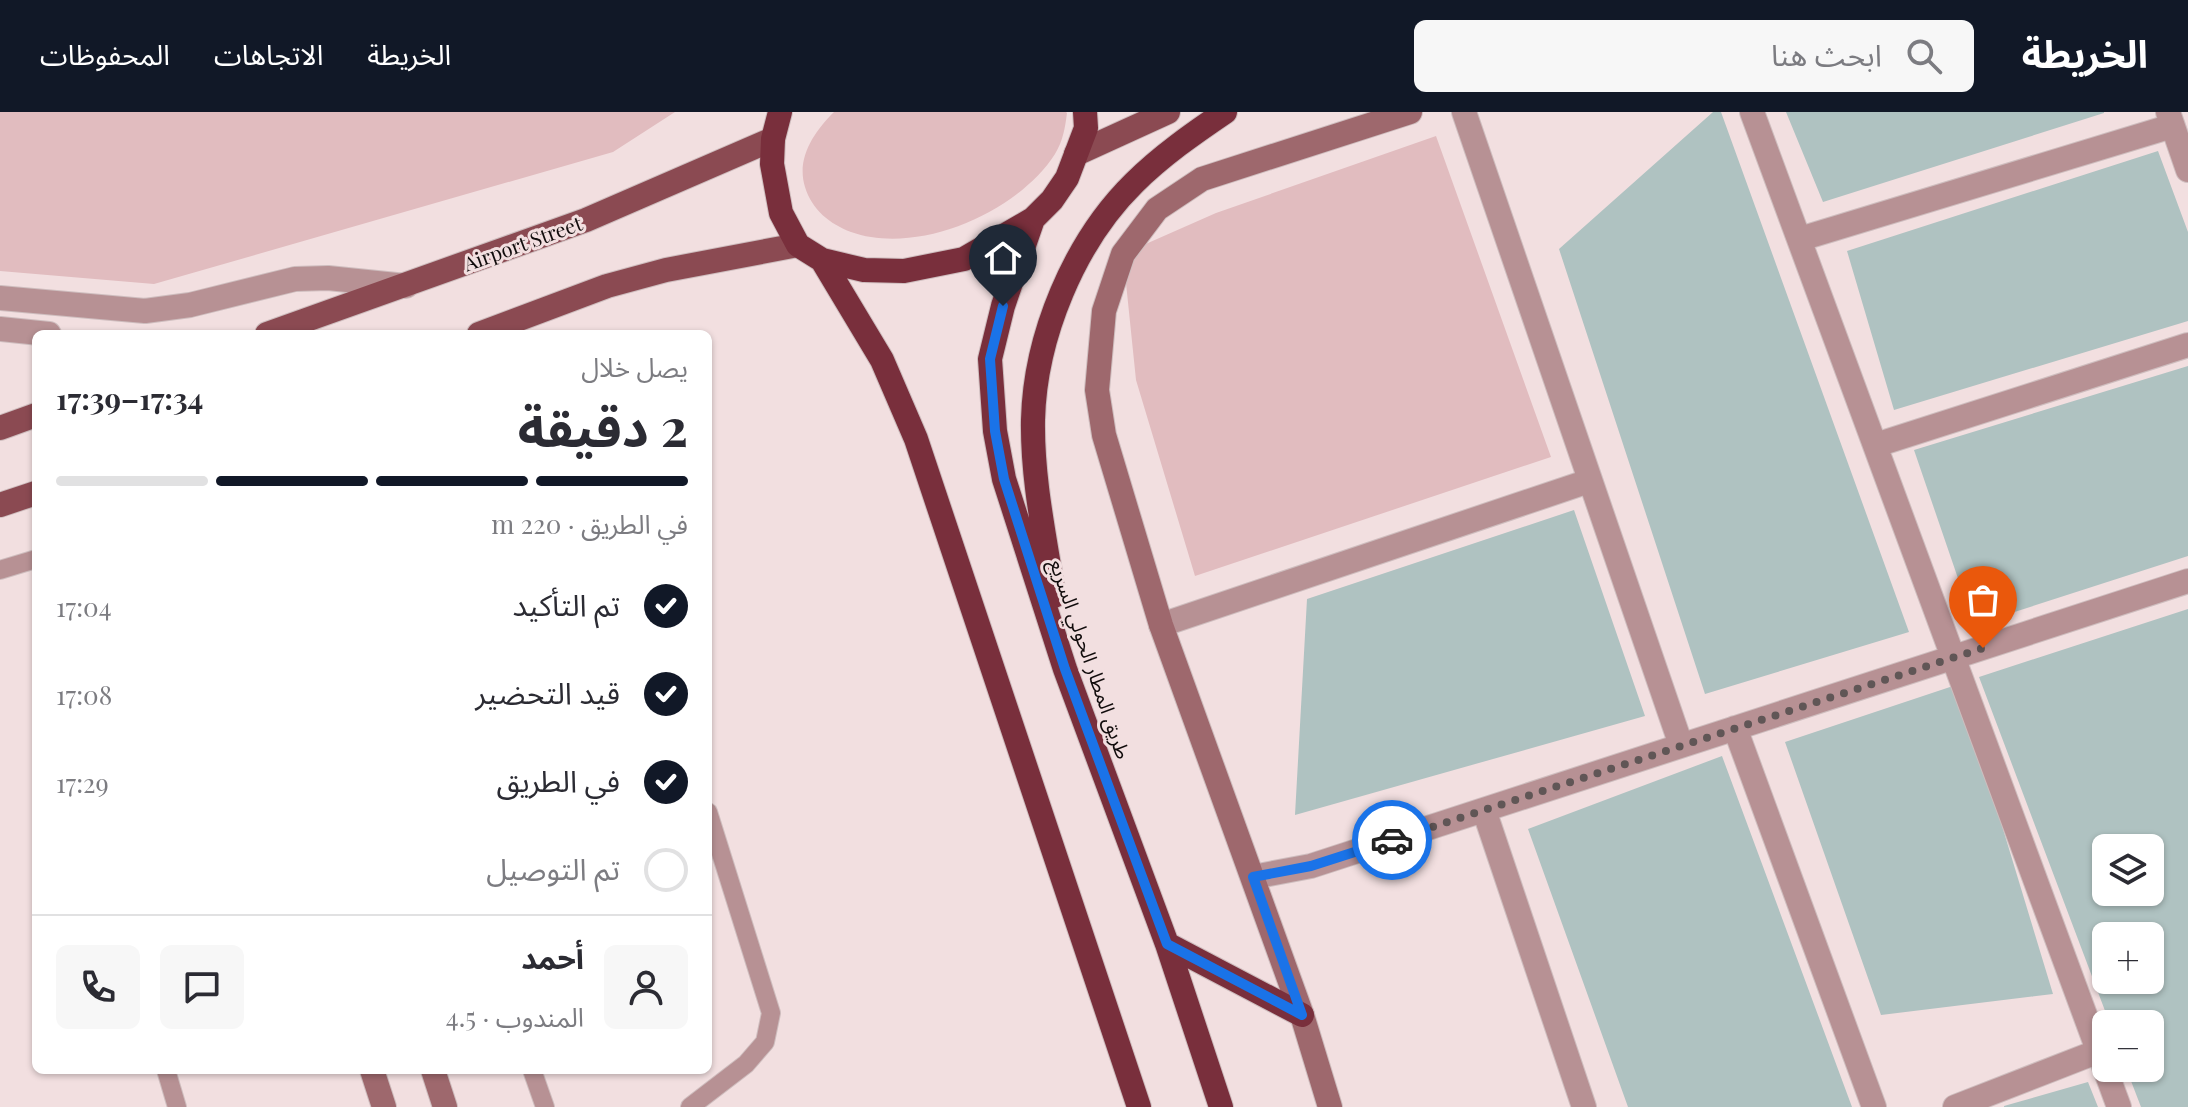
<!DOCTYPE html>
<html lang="ar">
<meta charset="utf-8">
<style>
body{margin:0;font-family:"Playfair Display","Noto Sans Arabic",serif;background:#f7f7f7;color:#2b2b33;direction:rtl;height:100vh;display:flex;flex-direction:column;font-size:30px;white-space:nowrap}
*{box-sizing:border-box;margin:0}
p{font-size:26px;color:#7c7c81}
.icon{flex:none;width:44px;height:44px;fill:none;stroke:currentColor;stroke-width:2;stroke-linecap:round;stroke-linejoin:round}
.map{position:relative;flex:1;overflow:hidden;direction:ltr}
.sheet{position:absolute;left:32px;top:218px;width:680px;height:744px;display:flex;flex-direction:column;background:#fff;border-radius:12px;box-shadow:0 2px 6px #0004;direction:rtl}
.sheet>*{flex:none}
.fabs{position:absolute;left:2092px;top:722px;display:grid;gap:16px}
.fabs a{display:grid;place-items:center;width:72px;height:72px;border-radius:12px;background:#fff;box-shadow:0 2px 6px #0004;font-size:40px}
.pin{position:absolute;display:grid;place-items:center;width:68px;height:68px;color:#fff;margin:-82px -34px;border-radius:50% 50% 50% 0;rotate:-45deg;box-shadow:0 0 8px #0007}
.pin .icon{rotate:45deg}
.courier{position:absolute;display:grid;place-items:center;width:80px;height:80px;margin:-40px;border:6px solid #1a73e8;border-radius:50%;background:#fff;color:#222;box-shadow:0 2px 10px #0007}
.head em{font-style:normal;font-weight:700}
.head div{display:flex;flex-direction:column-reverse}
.head{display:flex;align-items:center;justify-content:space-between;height:136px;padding:0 24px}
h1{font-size:52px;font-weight:700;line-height:60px}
.bar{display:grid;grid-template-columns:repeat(4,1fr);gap:12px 8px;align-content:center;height:96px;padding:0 24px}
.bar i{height:10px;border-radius:6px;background:#e1e1e2}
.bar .active{background:#111827}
.bar p{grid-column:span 4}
.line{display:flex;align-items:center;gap:20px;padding:0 24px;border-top:2px solid #e1e1e2}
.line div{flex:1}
.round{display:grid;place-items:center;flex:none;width:84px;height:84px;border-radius:12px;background:#f7f7f7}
ol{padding:0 24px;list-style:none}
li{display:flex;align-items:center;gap:24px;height:88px}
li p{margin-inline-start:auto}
li .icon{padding:8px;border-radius:50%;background:#111827;color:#fff;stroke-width:4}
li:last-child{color:#7c7c81}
li i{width:44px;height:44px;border:4px solid #e1e1e2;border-radius:50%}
header{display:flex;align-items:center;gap:48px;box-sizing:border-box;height:112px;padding:0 40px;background:#111827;color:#fff}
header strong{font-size:38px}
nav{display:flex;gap:44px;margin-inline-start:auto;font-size:28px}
.search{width:560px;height:72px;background:#f7f7f7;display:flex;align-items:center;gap:20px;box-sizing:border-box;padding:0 28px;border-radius:12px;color:#7c7c81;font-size:30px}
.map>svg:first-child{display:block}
.green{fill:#e1bcbf}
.building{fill:#afc2c1;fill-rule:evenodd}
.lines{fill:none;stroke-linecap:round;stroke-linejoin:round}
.lane-casing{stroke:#cebdbe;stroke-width:20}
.street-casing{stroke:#cebdbe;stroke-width:26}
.secondary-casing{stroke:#cebdbe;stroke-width:26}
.primary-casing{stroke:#cebdbe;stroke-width:26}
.highway-casing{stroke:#cebdbe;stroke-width:26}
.lane{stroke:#b79194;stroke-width:18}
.street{stroke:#b79194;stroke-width:24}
.secondary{stroke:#9e686d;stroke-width:24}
.primary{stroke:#8b4a52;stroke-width:24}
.highway{stroke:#792f3c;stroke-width:24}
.done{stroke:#605656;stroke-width:8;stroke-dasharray:0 14.4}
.route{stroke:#1a73e8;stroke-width:10}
.labels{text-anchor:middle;stroke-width:6;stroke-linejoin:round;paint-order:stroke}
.street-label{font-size:20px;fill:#110c0c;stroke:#f2dfe0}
</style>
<header>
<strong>الخريطة</strong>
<div class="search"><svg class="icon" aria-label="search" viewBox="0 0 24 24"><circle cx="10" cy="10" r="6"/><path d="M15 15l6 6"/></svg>ابحث هنا</div>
<nav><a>الخريطة</a><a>الاتجاهات</a><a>المحفوظات</a></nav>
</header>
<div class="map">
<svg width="2188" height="995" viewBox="0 0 2188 995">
<rect width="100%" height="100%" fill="#f2dfe0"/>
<path class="green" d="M0,0h675l-62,40 -459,132 -154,-13z
M834,0h232l1,1c-2,15 -4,28 -12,41 -37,58 -137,102 -204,78 -21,-8 -39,-22 -46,-45 -9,-29 9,-55 29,-75z
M1436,24l115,321 -356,119 -59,-196 -13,-126 93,-41z"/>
<path class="building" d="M1713,0h8l188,520 -204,62 -146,-445z
M1786,0h318v1l-281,89z
M2158,39l30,81v89l-294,89 -47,-159z
M2188,254v190l-214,69 -60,-175z
M1574,398l71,206 -350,99 12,-216z
M2188,497v498h-47l-15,-39h24v-44h-40l-131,-347zM2106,736h44v44h-44zM2106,824h44v44h-44z
M1959,572l94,310 -172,21 -96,-273z
M1722,644l130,351h-224l-100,-278z
M2088,970l10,25h-94v-1z"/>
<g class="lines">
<g class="lane-casing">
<path id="lane" d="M0,458l36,-11
M166,958l11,37
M532,958l13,37
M690,995l56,-43 19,-22 6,-29 -63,-201"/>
</g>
<g class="street-casing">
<path id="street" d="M1464,0l217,633
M1752,0l367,995
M2168,0l20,58
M1800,127l372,-113
M0,186l145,13 45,-6 105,-26 33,-1 78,8
M0,217l49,5
M1876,333l312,-100
M1161,513l428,-144
M1735,616l139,379
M1484,698l100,297
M1253,765l58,-11 877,-285
M1955,995l144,-56"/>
</g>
<g class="secondary-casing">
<path id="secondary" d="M372,958l12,37
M433,958l12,37
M1330,995l-28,-92 -141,-390 -57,-190 -7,-45 7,-79 19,-57 34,-45 45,-30 208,-67"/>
</g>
<g class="primary-casing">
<path id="primary" d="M1076,42l92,-42
M267,222l319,-114 187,-81
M479,222l128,-48 59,-16 132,-25
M0,316l36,-13
M0,393l36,-12"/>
</g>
<g class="highway-casing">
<path id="highway" d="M780,0l-7,27 -1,25 9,49 17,32 24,15 42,10 40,1 60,-12 69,-40 19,-19 15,-22 19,-50 -1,-16
M1033,107l-30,87 -13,53 5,72 9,48 61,190 102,275 54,163
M822,148l60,100 34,79 223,668
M1054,484c-9,-58 -22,-117 -21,-176 2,-83 41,-178 101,-237 27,-27 60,-50 91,-71
M1167,832l135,71"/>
</g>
<use href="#lane" class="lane"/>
<use href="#street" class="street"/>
<use href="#secondary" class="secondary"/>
<use href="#primary" class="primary"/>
<use href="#highway" class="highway"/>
</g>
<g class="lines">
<path class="done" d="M1392,728l591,-192"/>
<path class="route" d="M1003,194l-13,53 5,72 9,48 61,190 102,275 135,71 -49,-138 58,-11 81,-26"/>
</g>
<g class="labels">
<g class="street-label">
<text transform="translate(523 132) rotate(-20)" y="7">Airport Street</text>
<text transform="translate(1090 547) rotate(71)" y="7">طريق المطار الحولي السريع</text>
</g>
</g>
</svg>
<div class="fabs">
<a><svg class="icon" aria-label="layers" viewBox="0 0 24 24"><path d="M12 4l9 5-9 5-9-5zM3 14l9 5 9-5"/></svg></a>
<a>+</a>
<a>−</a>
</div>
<div class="pin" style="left:1983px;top:536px;background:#ea580c"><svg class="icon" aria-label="bag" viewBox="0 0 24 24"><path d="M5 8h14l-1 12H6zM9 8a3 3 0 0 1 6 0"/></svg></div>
<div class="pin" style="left:1003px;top:194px;background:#1f2937"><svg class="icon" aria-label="home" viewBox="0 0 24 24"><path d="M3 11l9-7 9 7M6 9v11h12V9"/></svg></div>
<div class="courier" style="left:1392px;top:728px"><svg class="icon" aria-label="car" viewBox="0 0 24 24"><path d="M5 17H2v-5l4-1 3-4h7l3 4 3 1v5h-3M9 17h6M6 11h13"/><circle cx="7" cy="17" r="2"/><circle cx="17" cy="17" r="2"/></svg></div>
<section class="sheet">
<div class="head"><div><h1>2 دقيقة</h1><p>يصل خلال</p></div><em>17:34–17:39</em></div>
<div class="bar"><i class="active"></i><i class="active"></i><i class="active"></i><i></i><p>في الطريق · 220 m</p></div>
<ol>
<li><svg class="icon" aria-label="check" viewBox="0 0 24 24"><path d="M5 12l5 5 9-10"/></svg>تم التأكيد<p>17:04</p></li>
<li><svg class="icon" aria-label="check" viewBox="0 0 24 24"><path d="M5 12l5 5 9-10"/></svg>قيد التحضير<p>17:08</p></li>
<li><svg class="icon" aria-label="check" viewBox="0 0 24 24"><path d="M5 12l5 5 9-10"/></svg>في الطريق<p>17:29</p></li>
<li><i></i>تم التوصيل</li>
</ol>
<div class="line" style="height:144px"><a class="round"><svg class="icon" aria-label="person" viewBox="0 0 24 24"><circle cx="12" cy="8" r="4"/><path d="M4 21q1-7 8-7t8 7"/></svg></a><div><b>أحمد</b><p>المندوب · 4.5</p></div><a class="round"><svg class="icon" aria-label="chat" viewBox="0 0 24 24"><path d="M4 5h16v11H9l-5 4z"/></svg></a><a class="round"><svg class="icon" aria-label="phone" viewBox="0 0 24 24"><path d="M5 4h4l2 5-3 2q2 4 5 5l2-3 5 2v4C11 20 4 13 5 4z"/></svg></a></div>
</section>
</div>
